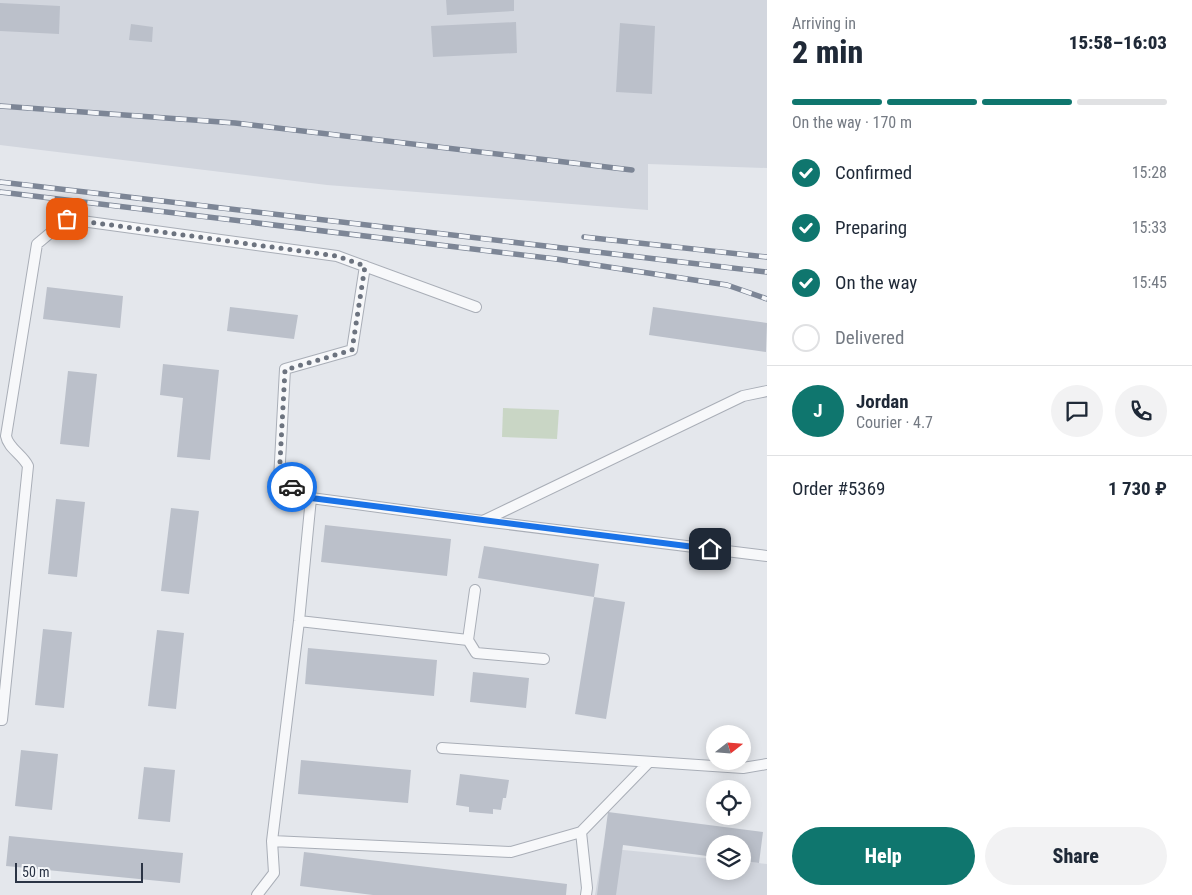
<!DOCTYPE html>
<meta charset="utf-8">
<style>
body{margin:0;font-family:"Roboto Condensed",sans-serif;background:#f2f2f3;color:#1f2937;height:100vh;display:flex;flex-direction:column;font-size:19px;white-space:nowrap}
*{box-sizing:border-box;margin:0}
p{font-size:16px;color:#747a83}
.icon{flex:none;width:28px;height:28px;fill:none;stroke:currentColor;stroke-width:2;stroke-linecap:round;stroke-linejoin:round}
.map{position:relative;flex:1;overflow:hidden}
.side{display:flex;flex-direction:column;background:#fff;width:425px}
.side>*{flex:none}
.needle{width:32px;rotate:73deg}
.controls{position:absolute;left:706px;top:725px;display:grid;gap:10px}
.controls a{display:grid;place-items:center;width:45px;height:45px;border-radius:50%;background:#fff;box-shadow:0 2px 12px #0003;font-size:25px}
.scale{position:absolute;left:15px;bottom:12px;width:128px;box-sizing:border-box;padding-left:5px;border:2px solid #2b3445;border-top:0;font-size:14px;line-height:18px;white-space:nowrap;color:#2b3445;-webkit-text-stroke:4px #f4f6f9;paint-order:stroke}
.pin{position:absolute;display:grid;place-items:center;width:42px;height:42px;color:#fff;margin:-21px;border-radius:10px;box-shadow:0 2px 8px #0006}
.courier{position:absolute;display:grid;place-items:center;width:50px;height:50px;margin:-25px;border:4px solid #1a73e8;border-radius:50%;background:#fff;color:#222;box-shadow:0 1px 6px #0007}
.head em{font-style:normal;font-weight:800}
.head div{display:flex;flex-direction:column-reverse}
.head{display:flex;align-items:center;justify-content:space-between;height:85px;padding:0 25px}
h1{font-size:32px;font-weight:800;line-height:38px}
.bar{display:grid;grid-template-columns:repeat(4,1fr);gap:8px 5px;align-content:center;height:60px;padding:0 25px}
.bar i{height:6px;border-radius:4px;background:#e0e1e3}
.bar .current{background:#0f766e}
.bar p{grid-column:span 4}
.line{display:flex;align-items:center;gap:12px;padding:0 25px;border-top:1px solid #e0e1e3}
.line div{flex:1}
.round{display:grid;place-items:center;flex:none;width:52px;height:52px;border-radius:26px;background:#f2f2f3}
ol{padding:0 25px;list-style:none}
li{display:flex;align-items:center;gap:15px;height:55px}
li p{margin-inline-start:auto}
li .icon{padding:5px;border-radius:50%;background:#0f766e;color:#fff;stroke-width:4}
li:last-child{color:#747a83}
li i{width:28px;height:28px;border:2px solid #e0e1e3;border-radius:50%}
.button{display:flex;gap:10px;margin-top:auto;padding:10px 25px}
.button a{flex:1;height:58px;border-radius:30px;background:#0f766e;color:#fff;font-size:20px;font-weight:800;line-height:58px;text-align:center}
.button a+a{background:#f2f2f3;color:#1f2937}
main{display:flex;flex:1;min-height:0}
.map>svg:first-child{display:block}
.built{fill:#d2d6de}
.green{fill:#c9d6c5}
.building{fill:#bbc0ca}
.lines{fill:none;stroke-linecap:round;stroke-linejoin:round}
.lane-casing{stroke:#a9aeb7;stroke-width:12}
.lane{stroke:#f7f8fa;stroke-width:10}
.rail-casing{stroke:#7d8696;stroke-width:5.5}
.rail{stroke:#f4f6f9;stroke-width:4;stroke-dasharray:11;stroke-linecap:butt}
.done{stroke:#6c737f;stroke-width:5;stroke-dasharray:0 9}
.route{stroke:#1a73e8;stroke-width:6}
</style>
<main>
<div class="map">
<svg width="767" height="895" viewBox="0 0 767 895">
<rect width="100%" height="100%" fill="#e4e7ec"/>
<path class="built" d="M0,0h767v168l-119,-4v46l-321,-25 -327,-40z
M603,848l112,11v12h27l1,-10 24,3v31h-172z"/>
<path class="green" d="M503,408l56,2 -2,29 -55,-2z"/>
<path class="building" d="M446,0h68v11l-67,4z
M0,3l60,3 -1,28 -59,-3z
M516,22l1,31 -84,4 -2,-31z
M620,23l35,3 -3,68 -36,-2z
M131,24l22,3 -1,15 -23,-2z
M47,287l76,9 -3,32 -77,-9z
M230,307l68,8 -4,24 -67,-8z
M653,307l114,16 -1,29 -117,-17z
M163,364l56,6 -9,90 -33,-3 6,-59 -23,-3z
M68,371l29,3 -8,73 -29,-3z
M56,499l29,3 -8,75 -29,-3z
M171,508l28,3 -10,83 -28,-3z
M325,525l126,14 -4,37 -126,-14z
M484,546l115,18 -5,33 -116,-19z
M594,597l31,5 -19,117 -31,-5z
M43,629l29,3 -8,76 -29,-3z
M157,630l27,3 -8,76 -28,-3z
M308,648l129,12 -3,36 -129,-12z
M473,672l56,6 -3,30 -56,-6z
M21,750l37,4 -6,56 -37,-4z
M301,760l110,10 -3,33 -110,-9z
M144,767l31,3 -5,52 -32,-3z
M460,774l49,6 -3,18h-3l-2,12 -8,-1v5l-24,-2v-5l-13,-2z
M608,812l155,20 -4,31 -17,-2v-17h-27v13l-92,-12 -7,50h-19z
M9,836l174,17 -3,30 -174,-17z
M304,852l263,32 -1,11h-193l-73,-9z"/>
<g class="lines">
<g class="lane-casing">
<path id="lane" d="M311,498l-32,-18 6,-111 67,-19 13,-84
M483,521l260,-125 24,-5
M299,621l169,19 8,13 68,6
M468,640l7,-50
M0,720h2l26,-254c-5,-11 -20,-18 -22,-30l31,-192 30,-25 270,37 139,51
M442,748l301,20 24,-4
M581,832l6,56 -1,7
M272,841l239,11 70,-20 68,-70
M257,895l17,-22 -2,-32 27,-220 12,-123 172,23 284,35"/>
</g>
<use href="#lane" class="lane"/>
<g class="rail-casing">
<path id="rail" d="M0,106l235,17 397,47
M0,182l767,90
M0,192l556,67 171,26 40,14
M584,237l183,20"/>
</g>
<use href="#rail" class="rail"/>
</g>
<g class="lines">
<path class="done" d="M67,219l270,37 28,10 -13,84 -67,20 -6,110 13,7"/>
<path class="route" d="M292,487l19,11 399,51"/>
</g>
</svg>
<div class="controls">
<a><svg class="needle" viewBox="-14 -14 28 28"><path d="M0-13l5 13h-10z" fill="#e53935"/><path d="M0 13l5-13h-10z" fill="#747a83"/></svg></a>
<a><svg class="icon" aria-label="locate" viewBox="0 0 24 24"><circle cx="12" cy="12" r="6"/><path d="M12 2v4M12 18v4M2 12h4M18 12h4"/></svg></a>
<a><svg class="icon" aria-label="layers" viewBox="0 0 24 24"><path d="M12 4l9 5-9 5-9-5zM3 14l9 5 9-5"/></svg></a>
</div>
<div class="scale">50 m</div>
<div class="pin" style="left:67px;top:219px;background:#ea580c"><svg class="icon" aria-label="bag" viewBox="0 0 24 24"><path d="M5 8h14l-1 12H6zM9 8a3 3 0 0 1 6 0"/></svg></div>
<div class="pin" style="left:710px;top:549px;background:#1f2937"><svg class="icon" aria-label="home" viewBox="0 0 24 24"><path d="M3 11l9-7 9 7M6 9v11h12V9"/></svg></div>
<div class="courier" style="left:292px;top:487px"><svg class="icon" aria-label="car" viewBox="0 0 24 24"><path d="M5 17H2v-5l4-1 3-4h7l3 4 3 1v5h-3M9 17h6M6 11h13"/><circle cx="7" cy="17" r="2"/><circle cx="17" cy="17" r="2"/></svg></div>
</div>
<section class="side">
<div class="head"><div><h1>2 min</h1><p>Arriving in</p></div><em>15:58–16:03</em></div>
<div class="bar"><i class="current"></i><i class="current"></i><i class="current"></i><i></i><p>On the way · 170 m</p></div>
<ol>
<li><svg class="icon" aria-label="check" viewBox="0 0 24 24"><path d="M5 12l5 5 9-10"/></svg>Confirmed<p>15:28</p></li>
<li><svg class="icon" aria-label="check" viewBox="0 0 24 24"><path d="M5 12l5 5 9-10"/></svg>Preparing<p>15:33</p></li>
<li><svg class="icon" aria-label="check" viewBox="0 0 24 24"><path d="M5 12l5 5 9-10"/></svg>On the way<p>15:45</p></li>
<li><i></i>Delivered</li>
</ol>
<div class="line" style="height:90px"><b class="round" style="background:#0f766e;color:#fff">J</b><div><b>Jordan</b><p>Courier · 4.7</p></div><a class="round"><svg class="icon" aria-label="chat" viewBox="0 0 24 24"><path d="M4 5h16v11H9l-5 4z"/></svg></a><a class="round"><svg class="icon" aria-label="phone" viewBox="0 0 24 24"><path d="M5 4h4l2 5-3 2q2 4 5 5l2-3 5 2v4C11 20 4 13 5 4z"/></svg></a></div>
<div class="line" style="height:65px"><div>Order #5369</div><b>1 730 ₽</b></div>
<div class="button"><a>Help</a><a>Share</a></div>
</section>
</main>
